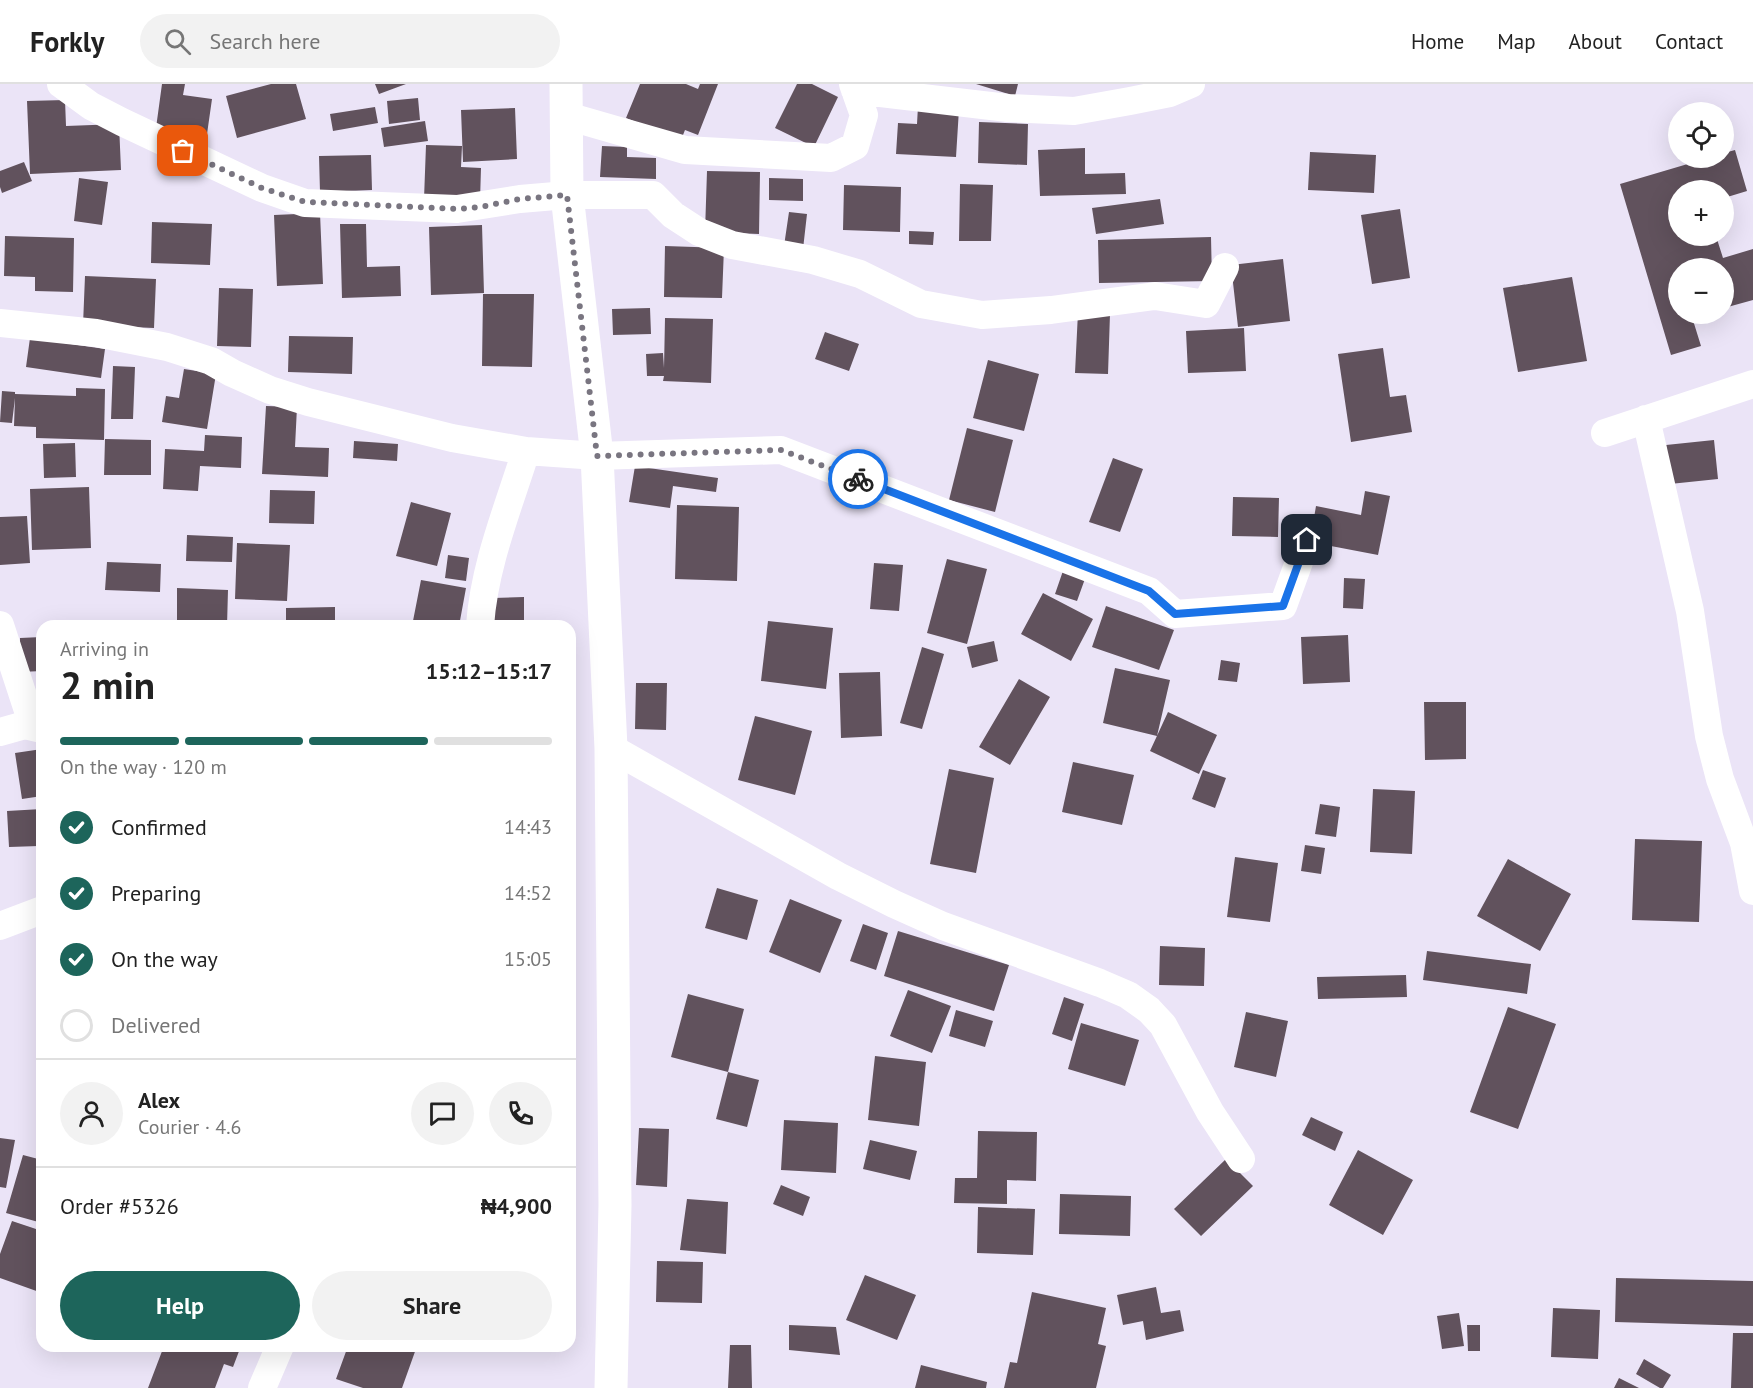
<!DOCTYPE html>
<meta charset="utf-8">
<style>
body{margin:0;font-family:"PT Sans",sans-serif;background:#f2f2f2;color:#222;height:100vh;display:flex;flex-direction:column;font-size:22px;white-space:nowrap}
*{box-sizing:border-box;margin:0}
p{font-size:20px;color:#767676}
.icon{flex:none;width:33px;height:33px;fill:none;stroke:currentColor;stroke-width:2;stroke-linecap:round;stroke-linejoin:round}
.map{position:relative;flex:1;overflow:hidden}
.panel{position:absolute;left:36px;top:536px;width:540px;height:732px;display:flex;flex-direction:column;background:#fff;border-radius:18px;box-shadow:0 6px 24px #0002}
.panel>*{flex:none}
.fabs{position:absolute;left:1668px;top:18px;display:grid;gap:12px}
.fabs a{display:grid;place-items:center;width:66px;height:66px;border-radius:50%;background:#fff;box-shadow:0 6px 24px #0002;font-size:30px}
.pin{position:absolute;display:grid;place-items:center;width:51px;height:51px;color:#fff;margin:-26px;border-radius:12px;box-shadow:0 3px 9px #0006}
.courier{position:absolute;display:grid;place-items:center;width:60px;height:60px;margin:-30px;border:4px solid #1a73e8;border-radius:50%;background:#fff;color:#222;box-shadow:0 2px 8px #0007}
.headline em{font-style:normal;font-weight:700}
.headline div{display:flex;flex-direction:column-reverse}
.headline{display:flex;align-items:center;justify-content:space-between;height:102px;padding:0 24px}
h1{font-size:39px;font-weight:700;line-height:45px}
.bar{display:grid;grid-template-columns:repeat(4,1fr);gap:9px 6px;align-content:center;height:72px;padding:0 24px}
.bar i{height:8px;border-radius:4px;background:#e0e0e0}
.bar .selected{background:#1d655b}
.bar p{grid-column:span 4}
.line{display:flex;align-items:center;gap:15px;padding:0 24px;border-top:2px solid #e0e0e0}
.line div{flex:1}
.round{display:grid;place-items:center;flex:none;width:63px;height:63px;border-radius:32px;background:#f2f2f2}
ol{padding:0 24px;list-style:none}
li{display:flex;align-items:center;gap:18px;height:66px}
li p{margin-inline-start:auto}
li .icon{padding:6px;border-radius:50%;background:#1d655b;color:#fff;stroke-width:4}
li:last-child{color:#767676}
li i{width:33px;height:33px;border:3px solid #e0e0e0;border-radius:50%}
.cta{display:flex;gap:12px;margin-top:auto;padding:12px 24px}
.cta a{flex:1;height:69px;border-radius:36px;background:#1d655b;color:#fff;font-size:24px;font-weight:700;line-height:69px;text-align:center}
.cta a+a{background:#f2f2f2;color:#222}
header{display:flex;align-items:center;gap:36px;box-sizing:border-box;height:84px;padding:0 30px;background:#fff;border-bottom:2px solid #e0e0e0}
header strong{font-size:28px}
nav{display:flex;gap:33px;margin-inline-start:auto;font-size:21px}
.search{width:420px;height:54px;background:#f2f2f2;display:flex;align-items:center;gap:15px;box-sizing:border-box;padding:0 21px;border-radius:33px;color:#767676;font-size:22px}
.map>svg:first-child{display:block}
.building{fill:#61525d}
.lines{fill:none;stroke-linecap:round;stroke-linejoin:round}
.minor{stroke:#fff;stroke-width:28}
.tertiary{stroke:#fff;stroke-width:33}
.done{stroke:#797580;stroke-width:6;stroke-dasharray:0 10.8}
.route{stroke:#1a73e8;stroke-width:8}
</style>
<header>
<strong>Forkly</strong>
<div class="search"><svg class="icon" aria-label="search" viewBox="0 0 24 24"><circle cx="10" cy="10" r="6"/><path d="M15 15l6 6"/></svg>Search here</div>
<nav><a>Home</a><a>Map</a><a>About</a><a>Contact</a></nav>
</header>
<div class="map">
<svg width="1753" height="1304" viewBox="0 0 1753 1304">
<rect width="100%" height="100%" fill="#ebe4f7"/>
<path class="building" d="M162,0h23l-2,11 29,4 -5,35 -51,-6z
M271,0h25l10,35 -69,19 -11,-42z
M375,0h31l-27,10z
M640,0h46l12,5 2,-5h18l-20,51 -13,-5 -4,10 -55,-22z
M797,0h15l26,13 -24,50 -39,-19z
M976,0h42l-3,12z
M418,14l2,22 -31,4 -2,-23z
M65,16l1,26 53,-2 2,46 -91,4 -3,-73z
M918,22l41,3 -3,48 -60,-3 2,-31 19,1z
M375,23l3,16 -45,8 -3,-17z
M515,24l2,51 -54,3 -2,-52z
M425,37l3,20 -44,6 -3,-19z
M979,38l49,2 -1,41 -49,-2z
M426,61l36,1 -1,21 20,1 -1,33 -56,-2z
M602,62l25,1v10l29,1v21l-56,-2z
M1085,64v26l40,-1 1,21 -86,2 -2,-46z
M1735,66l12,41 -23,7v-8h-46v46h38l7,22 30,-9v51l-29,8v-40h-46v46h25l-11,3 9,29 -30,9 -51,-171 88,-26h16v-5z
M1310,68l66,3 -2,38 -66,-3z
M371,71l1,35 -52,2 -1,-36z
M24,78l8,19 -30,12 -2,-6v-16z
M707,87l53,1 -1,62 -54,-2z
M79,94l29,4 -6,43 -28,-4z
M769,94l34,1v22l-34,-1z
M960,100l33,1 -2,56h-32z
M844,101l57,2 -1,45 -57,-2z
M1160,115l4,25 -68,10 -4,-26z
M1400,125l10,69 -38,6 -11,-69z
M789,128l18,2 -4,35 -19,-3z
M320,129l3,71 -46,2 -3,-71z
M152,138l60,2 -2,41 -59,-2z
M340,140h26l1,43 33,-1 1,30 -59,2z
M482,141l2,68 -53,2 -2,-68z
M909,147l25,1 -1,13 -24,-1z
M5,152l69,2 -1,54 -38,-1v-14l-31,-1z
M1211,153l1,44 -113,2 -1,-43z
M665,162l59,2 -2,50 -58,-1z
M1283,175l7,62 -52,6 -7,-62z
M85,192l71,3 -2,49 -71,-3z
M1572,193l15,84 -69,11 -15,-84z
M219,204l34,1 -2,58 -34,-1z
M483,210h51l-2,73 -50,-1z
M650,224l1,26 -38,1 -1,-26z
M1078,228l32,2 -2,60 -33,-1z
M665,234l48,1 -2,64 -48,-2 1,-5h-17l-1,-22 17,-1 1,15z
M1244,244l2,43 -58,2 -2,-42z
M825,248l34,12 -10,27 -34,-12z
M289,252l64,1 -1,37 -64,-2z
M30,254l75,11 -4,29 -75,-11z
M1383,264l7,49 16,-2 6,37 -61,10 -13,-88z
M988,276l51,14 -15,57 -51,-13z
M113,282l22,1 -2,52h-22z
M184,285l32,5 -9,55 -45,-7 4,-26 13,2z
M76,304l29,1 -1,51 -68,-2v-11l-22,-1 1,-28 -3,25 -12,-1 2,-31 13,1v2l61,2z
M266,322l31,1 -2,40 34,1 -1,29 -66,-3z
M967,344l46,12 -18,72 -46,-12z
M205,351l37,2 -1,31 -41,-2 -2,25 -35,-2 2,-40 39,2z
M105,355l46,1v35h-47z
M1714,356l4,39 -48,5 -4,-39z
M354,357l44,3 -1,17 -44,-3z
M75,359l1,34 -32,1 -1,-34z
M1113,374l30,11 -23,63 -31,-10z
M635,382l83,12 -2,14 -43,-6 -3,22 -41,-6z
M89,403l2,61 -59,2 -2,-61z
M270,406l45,1 -1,33 -45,-1z
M1365,407l25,5 -12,59 -68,-13 6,-36 45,9z
M1233,413l46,1 -1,39 -46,-1z
M411,418l40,11 -14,53 -41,-10z
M677,421l62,2 -2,74 -62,-2z
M27,432l3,47 -30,2v-48z
M187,451l46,2 -1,25 -46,-1z
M237,459l53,2 -3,56 -52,-2z
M448,471l21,3 -3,23 -21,-3z
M947,475l40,10 -20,75 -40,-11z
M107,478l54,2 -1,28 -55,-2z
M874,479l29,2 -4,46 -29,-2z
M1064,484l22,8 -9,25 -22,-7z
M1344,494l21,1 -2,30 -20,-1z
M421,496l45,8 -7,38h-47z
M177,504l51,2 -1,36h-50z
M1043,509l50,26 -22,42 -50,-27z
M524,513v29h-31v-28z
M1106,522l68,24 -15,40 -67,-23z
M335,523v19h-49v-18z
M768,537l65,7 -7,61 -65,-8z
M1348,551l2,47 -47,2 -2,-47z
M42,553v34l-22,1v-34z
M994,557l4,20 -26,7 -5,-21z
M922,563l22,7 -22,75 -22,-6z
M1221,576l19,3 -3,19 -19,-2z
M1115,584l55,12 -13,56 -54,-13z
M880,588l2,64 -41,2 -2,-65z
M1019,595l31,18 -40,68 -31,-18z
M636,599h31l-1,47 -31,-1z
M1424,618h42v57l-41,1z
M1168,628l49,23 -18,39 -49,-23z
M755,632l57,15 -17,64 -57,-15z
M42,665v47l-20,3 -7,-46z
M1073,678l61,13 -12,50 -60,-13z
M949,685l45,9 -18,95 -46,-9z
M1203,686l23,8 -11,30 -23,-9z
M1373,705l42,2 -3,63 -42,-2z
M1320,720l20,3 -4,30 -21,-3z
M42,725v68h-2l-1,-31 -30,1 -2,-36z
M1635,755l67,2 -3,81 -67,-2z
M1305,761l20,3 -4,26 -20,-3z
M1235,773l43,6 -8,59 -43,-5z
M1508,775l63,35 -31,57 -63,-35z
M717,804l41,12 -11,40 -42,-12z
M790,815l52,21 -22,53 -51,-21z
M863,840l25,9 -12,37 -26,-9z
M898,847l111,34 -15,46 -110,-35z
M1160,862l45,2 -1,38 -45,-1z
M1427,867l104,13 -4,30 -104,-14z
M1406,891l1,22 -89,2 -1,-22z
M908,906l43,16 -19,47 -42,-17z
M688,910l56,15 -16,63 -57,-15z
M1064,913l20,7 -12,37 -20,-7z
M1508,923l48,17 -38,105 -48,-17z
M956,926l37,11 -8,26 -36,-11z
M1246,928l42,9 -12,56 -42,-10z
M1081,939l58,17 -14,46 -57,-17z
M875,972l51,6 -7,64 -51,-6z
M728,988l31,8 -12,47 -31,-8z
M39,1010h3v32h-5z
M1311,1033l32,15 -8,19 -33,-16z
M784,1036l54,3 -2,50 -55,-3z
M639,1044l30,1 -2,58 -31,-2z
M978,1047l59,1 -1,49 -29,-1v24l-53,-1 1,-25h22z
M0,1054l15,2 -9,48 -6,-1z
M870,1056l47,11 -7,29 -47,-11z
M1358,1066l55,30 -30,55 -54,-30z
M23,1071l19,5v63l-36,-10z
M1226,1075l27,27 -52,50 -27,-27z
M781,1101l29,12 -7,19 -30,-12z
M1060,1110l71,2 -1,40 -71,-2z
M687,1115l41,3 -2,52 -46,-4z
M978,1123l57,2 -2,46 -56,-2z
M12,1137l30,10v62l-42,-15v-24z
M657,1177l46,1 -1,41 -46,-1z
M865,1191l51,20 -19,45 -51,-20z
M1616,1194l137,3v45l-138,-4z
M1156,1203l5,26 19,-3 4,21 -38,9 -3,-19 -20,4 -6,-30z
M1032,1208l74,16 -8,36 8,2 -10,42h-92l6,-26 7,1z
M1553,1224l47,2 -2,49 -47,-2z
M1459,1229l5,33 -22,3 -5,-33z
M789,1241l47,2 4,28 -51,-5z
M1467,1241h13v26h-12z
M1733,1249h20v55h-22z
M730,1261h21l1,43h-24z
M164,1262h77l-8,21 -9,-3 -9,24h-67z
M348,1262h69l-15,42h-39l-27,-9z
M1644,1275l27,16 -8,13h-3l-24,-14z
M921,1281l66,17 -1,6h-71z
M1619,1294l20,10h-25z"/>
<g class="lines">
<path class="minor" d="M61,0l30,22 31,16 140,66 43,15 152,6 63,-10 47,-4h86l20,20 26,17 33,13 81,15 47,14 61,30 61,11 69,-5 104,-14 51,8 19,-37
M855,6l153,18 66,3 56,-10 40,-8 21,-9
M567,32l118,34 146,8 24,-12 9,-31 -11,-31
M0,239l96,10 71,14 44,14 21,12 38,17 38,12 144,36 74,13 71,5 184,-6 368,141 26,23 108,-8 24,-66
M1646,335l44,192 19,125 11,43 24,64 9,48
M1605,349l148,-49
M0,541l33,101
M480,542c4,-60 28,-118 46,-175
M0,648l25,-7 17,4
M611,664l227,128 56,28 49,22 157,57 28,12 21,15 14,15 47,87 31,47
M0,842l42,-16
M262,1304l18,-42"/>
<path class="tertiary" d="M566,0l1,111 30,261 14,292 4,457 -4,183"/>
</g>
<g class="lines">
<path class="done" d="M183,67l79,37 43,14 152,7 23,-2 40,-8 47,-4 30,261 184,-6 77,29"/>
<path class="route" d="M858,395l291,112 26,23 108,-8 24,-66"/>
</g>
</svg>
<div class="fabs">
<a><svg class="icon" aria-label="locate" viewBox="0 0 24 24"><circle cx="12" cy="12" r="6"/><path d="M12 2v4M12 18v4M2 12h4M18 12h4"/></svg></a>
<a>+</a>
<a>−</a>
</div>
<div class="pin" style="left:183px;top:67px;background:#ea580c"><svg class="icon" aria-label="bag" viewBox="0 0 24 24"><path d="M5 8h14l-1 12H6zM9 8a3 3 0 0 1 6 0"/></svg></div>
<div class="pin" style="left:1307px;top:456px;background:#1f2937"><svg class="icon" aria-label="home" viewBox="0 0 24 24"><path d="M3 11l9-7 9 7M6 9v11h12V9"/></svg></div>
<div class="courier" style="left:858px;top:395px"><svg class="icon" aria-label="bike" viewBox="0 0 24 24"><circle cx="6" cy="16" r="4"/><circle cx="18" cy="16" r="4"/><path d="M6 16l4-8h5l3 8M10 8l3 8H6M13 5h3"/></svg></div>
<section class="panel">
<div class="headline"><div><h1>2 min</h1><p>Arriving in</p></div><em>15:12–15:17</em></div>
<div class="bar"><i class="selected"></i><i class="selected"></i><i class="selected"></i><i></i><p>On the way · 120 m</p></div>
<ol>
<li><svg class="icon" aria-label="check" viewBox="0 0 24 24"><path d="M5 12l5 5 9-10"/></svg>Confirmed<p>14:43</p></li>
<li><svg class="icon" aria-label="check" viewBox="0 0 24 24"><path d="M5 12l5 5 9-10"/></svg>Preparing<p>14:52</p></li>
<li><svg class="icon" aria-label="check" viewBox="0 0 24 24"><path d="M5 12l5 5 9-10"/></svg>On the way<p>15:05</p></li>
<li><i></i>Delivered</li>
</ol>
<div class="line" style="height:108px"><a class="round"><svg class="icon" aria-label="person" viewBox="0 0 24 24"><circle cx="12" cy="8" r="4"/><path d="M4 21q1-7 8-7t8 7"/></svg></a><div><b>Alex</b><p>Courier · 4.6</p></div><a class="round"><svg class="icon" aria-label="chat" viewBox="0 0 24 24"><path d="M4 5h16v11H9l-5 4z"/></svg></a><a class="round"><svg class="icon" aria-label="phone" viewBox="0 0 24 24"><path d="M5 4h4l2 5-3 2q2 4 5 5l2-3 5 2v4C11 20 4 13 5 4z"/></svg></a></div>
<div class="line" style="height:78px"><div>Order #5326</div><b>₦4,900</b></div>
<div class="cta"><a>Help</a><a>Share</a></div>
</section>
</div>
